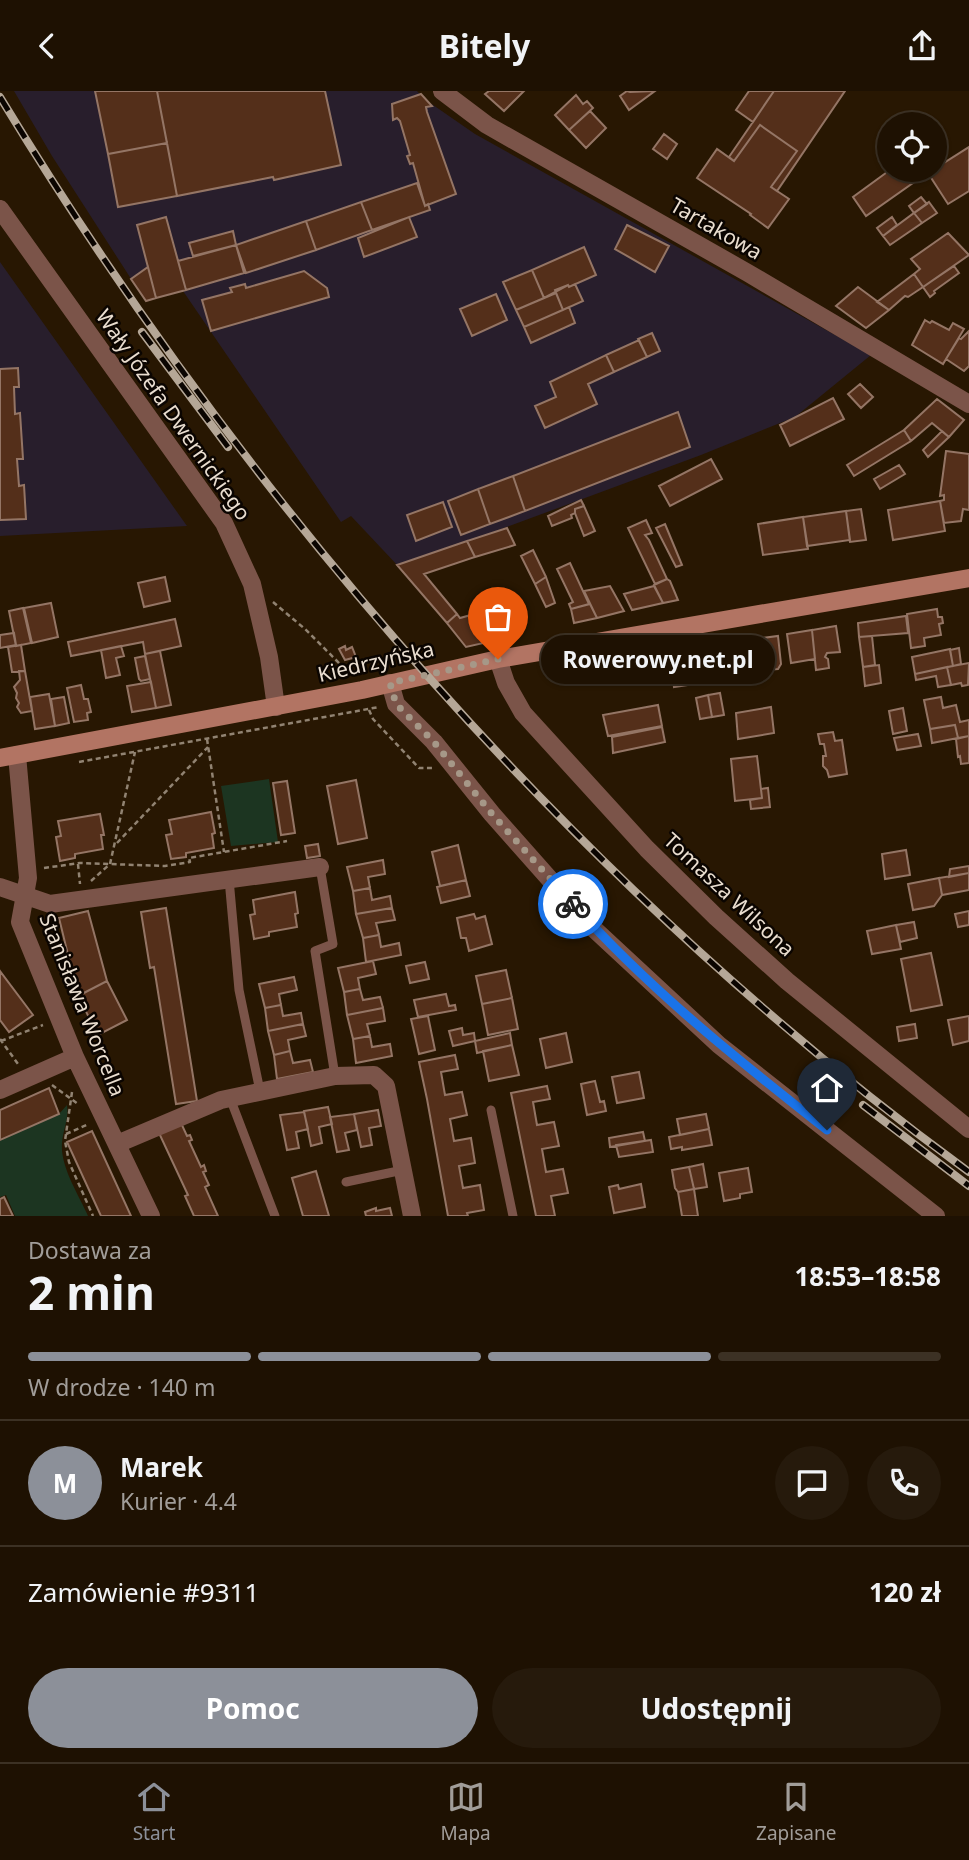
<!DOCTYPE html>
<html lang="pl">
<meta charset="utf-8">
<style>
body{margin:0;font-family:"Noto Sans",sans-serif;background:#261a0c;color:#f1f3f6;height:100vh;display:flex;flex-direction:column;font-size:26px;white-space:nowrap}
*{box-sizing:border-box;margin:0}
p{font-size:23px;color:#a19d99}
.icon{flex:none;width:38px;height:38px;fill:none;stroke:currentColor;stroke-width:2;stroke-linecap:round;stroke-linejoin:round}
.map{position:relative;height:1125px;overflow:hidden}
.details{display:flex;flex-direction:column;background:#1e1102;flex:1}
.details>*{flex:none}
.controls{position:absolute;left:877px;top:21px;display:grid;gap:14px}
.controls a{display:grid;place-items:center;width:70px;height:70px;border-radius:50%;background:#1e1102;box-shadow:0 2px 5px #0004,0 0 0 2px #3c3124;font-size:35px}
.pin{position:absolute;display:grid;place-items:center;width:60px;height:60px;color:#fff;margin:-72px -30px;border-radius:50% 50% 50% 0;rotate:-45deg;box-shadow:0 0 7px #0007}
.pin .icon{rotate:45deg}
.courier{position:absolute;display:grid;place-items:center;width:70px;height:70px;margin:-35px;border:5px solid #1a73e8;border-radius:50%;background:#fff;color:#222;box-shadow:0 2px 9px #0007}
.bubble{position:absolute;height:49px;border-radius:24px;background:#1e1102;box-shadow:0 2px 5px #0004,0 0 0 2px #3c3124;font-size:23px;font-weight:700;line-height:49px;text-align:center}
.headline em{font-style:normal;font-weight:700}
.headline div{display:flex;flex-direction:column-reverse}
.headline{display:flex;align-items:center;justify-content:space-between;height:119px;padding:0 28px}
h1{font-size:46px;font-weight:700;line-height:52px}
.bar{display:grid;grid-template-columns:repeat(4,1fr);gap:10px 7px;align-content:center;height:84px;padding:0 28px}
.bar i{height:9px;border-radius:5px;background:#3c3124}
.bar .on{background:#8c9099}
.bar p{grid-column:span 4}
.line{display:flex;align-items:center;gap:18px;padding:0 28px;border-top:2px solid #3c3124}
.line div{flex:1}
.round{display:grid;place-items:center;flex:none;width:74px;height:74px;border-radius:37px;background:#261a0c}
.button{display:flex;gap:14px;margin-top:auto;padding:14px 28px}
.button a{flex:1;height:80px;border-radius:42px;background:#8c9099;color:#fff;font-size:28px;font-weight:700;line-height:80px;text-align:center}
.button a+a{background:#261a0c;color:#f1f3f6}
header{display:flex;justify-content:space-between;align-items:center;height:91px;padding:0 28px;background:#1e1102;font-size:32px;font-weight:700}
.tab-bar{display:flex;justify-content:space-around;align-items:center;height:98px;border-top:2px solid #3c3124;background:#1e1102;font-size:19px;color:#a19d99}
.tab-bar a{display:grid;justify-items:center;gap:4px}
.tab-bar .on{color:#8c9099}
.map>svg:first-child{display:block}
.industrial{fill:#281e2c}
.green{fill:#1c3521}
.building{fill:#542f1a;stroke:#947565;stroke-width:2}
.lines{fill:none;stroke-linecap:round;stroke-linejoin:round}
.path{stroke:#918372;stroke-width:2.5;stroke-dasharray:5 3.5;stroke-linecap:butt}
.lane{stroke:#7b5449;stroke-width:9}
.street{stroke:#7b5449;stroke-width:18}
.secondary{stroke:#b27463;stroke-width:18}
.rail-casing{stroke:#b5a797;stroke-width:8}
.rail{stroke:#0b0501;stroke-width:5;stroke-dasharray:16;stroke-linecap:butt}
.done{stroke:#a69888;stroke-width:7;stroke-dasharray:0 12.6}
.route{stroke:#1a73e8;stroke-width:9}
.labels{text-anchor:middle;stroke-width:5;stroke-linejoin:round;paint-order:stroke}
.street-label{font-size:21px;fill:#eaded0;stroke:#0b0501}
</style>
<header><svg class="icon" aria-label="back" viewBox="0 0 24 24"><path d="M15 5l-7 7 7 7"/></svg>Bitely<svg class="icon" aria-label="share" viewBox="0 0 24 24"><path d="M12 15V3M7 8l5-5 5 5M5 13v7h14v-7"/></svg></header>
<div class="map">
<svg width="969" height="1125" viewBox="0 0 969 1125">
<rect width="100%" height="100%" fill="#281702"/>
<path class="industrial" d="M14,0h403l6,7 52,36 396,221 -76,62 -94,38 -302,112 -48,-51 -10,6 -158,-231 -39,8 -92,-143z
M0,171l187,264 -187,10z"/>
<path class="green" d="M269,688l9,63 -47,4 -10,-60z
M67,1014c2,13 -4,25 -5,38 -2,24 17,52 26,73h-73l-9,-21 -6,2v-57l59,-26z"/>
<path class="building" d="M95,0h62l10,52 -59,11z
M157,0h168l16,74 -67,15 -1,-3 -96,19z
M489,0h35l-20,20 -19,-17z
M627,0l3,1 25,-1 -26,19 -9,-14z
M749,0h25l-21,31 -17,-12z
M774,0h71l-68,100 -6,-4 26,-36 -37,-26 -26,36 -5,-4z
M421,3l11,12 -6,1 1,5 29,82 -31,12 -12,-43 -3,1 -3,-8 3,-1 -10,-34 -3,-3 -4,2 -1,-16z
M576,4l7,9 4,-3 6,7 -24,22 -14,-15z
M590,20l16,17 -20,20 -17,-18z
M760,34l37,26 -26,36 18,12 -21,29 -18,-13 1,-1 -54,-36 20,-29 17,12z
M664,43l13,10 -10,15 -14,-10z
M167,52l10,53 -59,11 -10,-53z
M969,56v44l-21,13 -20,-31z
M890,79h24l6,8 -54,38 -13,-19z
M417,92l8,23 3,-2 2,6 -58,20 -11,-28z
M921,106l6,7 -13,9 -5,-7z
M361,111l11,28 -56,20 -10,-29z
M929,111l8,11 -15,10 -8,-10z
M914,122l8,10 -32,22 -7,-9z
M166,126l20,73 -30,8 -19,-73z
M409,126l8,20 -53,20 -6,-19z
M892,126l5,8 -14,11 -6,-8z
M306,130l10,29 -70,23 -10,-28z
M627,134l42,21 -14,26 -40,-23z
M233,140l3,14 -43,11 -4,-13z
M948,142l21,22 -46,32 -9,-13 6,-5 -9,-10z
M236,154l8,28 -58,17 -8,-29z
M584,156l12,28 -27,12 -1,-2 -24,13 -12,-28z
M954,175l5,7 -25,18 1,2 -5,4 -7,-10z
M148,176l8,31 -10,3 -15,-22z
M532,179l12,28 -28,12 -13,-28z
M304,180l23,17 2,9 -118,34 -9,-31 30,-8 -2,-4 15,-4 1,4z
M914,183l9,13 -15,10 -3,-1 -16,14 -12,-8z
M575,193l8,17 -20,9 -8,-20 13,-5 1,2z
M858,196l31,23 -23,18 -30,-22z
M556,202l7,17 -39,17 -8,-17z
M496,203l11,26 -35,16 -12,-27z
M569,216l6,16 -44,20 -7,-16z
M925,229l5,3 2,-2 17,9 4,-7 11,6 -21,35 -31,-19z
M969,240v35l-5,5 -18,-12 13,-21 2,1z
M652,242l8,18 -13,6 -9,-18z
M639,249l8,17 -33,15 -8,-17z
M606,264l8,17 -26,12 9,20 -52,24 -10,-22 21,-9 -6,-15z
M18,277l1,19h-5l1,27 5,-1 3,46h-6l2,27 5,-1 2,34 -26,1v-151z
M860,293l13,13 -12,11 -13,-14z
M833,307l11,21 -54,27 -10,-21z
M937,308l27,21 -15,17 -17,-14 -21,18 -7,-11z
M678,321l12,35 -165,64 -12,-35z
M904,339l7,11 -57,35 -7,-11z
M942,340l7,6 -21,20 -5,-7z
M946,360l23,3v56l-6,-1 -2,12 -17,2 -4,-22 4,-1v-5l-4,1z
M711,368l11,20 -52,27 -11,-20z
M899,374l6,9 -25,15 -6,-10z
M513,385l12,35 -35,13 -12,-35z
M478,398l12,35 -29,11 -13,-34z
M581,409l3,6 -9,3v4l-4,2 1,3 -20,8 -4,-10z
M940,410l5,30 -52,9 -5,-30z
M443,411l9,25 -36,14 -9,-26z
M584,415l11,25 -11,5 -9,-23v-4z
M861,418l5,31 -16,2 -4,-31z
M846,420l4,29 -43,6 -4,-29z
M803,426l5,32 -45,6 -5,-31z
M646,429l6,13 -7,2 4,5 18,39 -12,5 -27,-56z
M665,433l17,41 -6,2 -20,-39z
M507,437l8,17 -40,12 -8,-16z
M467,450l8,16 -51,17 33,40 -10,9 -50,-58z
M533,459l13,27 -11,7 -14,-28z
M570,472l19,41 -18,5 -2,-5 4,-2 -16,-33z
M165,486l5,24 -26,6 -6,-24z
M546,486l9,26 -9,4 -11,-23z
M667,488l3,2 8,19 -15,3 -9,-18z
M610,495l14,25 -27,7 -13,-27z
M654,495l9,17 -31,7 -8,-16z
M51,512l7,34 -26,6 -8,-35z
M590,513l7,14 -23,5 -3,-14z
M499,516l15,29 -48,11 -19,-24 10,-9 3,4z
M23,517l8,35 -15,3 -7,-35z
M937,518l1,8h4l1,6 -4,1 2,11 -17,3 1,8 -14,2 -4,-34z
M906,525l2,17 -49,4 -1,-14z
M175,528l6,27 -36,8 -2,-12 -72,14 -3,-14z
M836,535l4,26 -13,1 -2,4 3,2 1,9 -13,2 -4,-40z
M812,539l3,29 -24,4 -4,-29z
M14,542l2,12 -16,3v-13z
M778,545l3,28 -3,5 -11,1 -4,-32z
M872,545l3,29 -12,2 -4,-30z
M762,548l3,29 -57,10 -3,-29z
M21,554l4,26 -13,1 -4,-25z
M121,555l3,10 -8,2 4,17 -14,3 -5,-28z
M345,555l1,4 6,-3 4,10 -11,3 -6,-11z
M959,557l2,16 -8,2 -3,-16z
M705,558l3,33 -34,5 -4,-32z
M950,558l3,17 -38,8 -3,-17z
M160,560l11,54 -15,3 -11,-54z
M145,565l5,23 -9,2 -2,-2 -4,-21z
M969,572l-1,22 -6,1 -1,-3 -10,2 -4,-18z
M879,574l2,18 -16,3 -2,-19z
M947,576l4,18 -13,2 -2,-11 -20,4 -1,-6z
M19,580h6l7,40 -11,2 -4,-6 2,-4 -3,-5 1,-5 -3,-6 6,-7z
M151,591l5,26 -24,4 -5,-26z
M81,594l3,14h4l3,13 -4,1 1,7 -14,2 -7,-34z
M720,602l4,22 -12,2 -4,-22z
M49,603l6,32 -20,3 -5,-32z
M708,604l4,22 -12,2 -4,-21z
M64,606l5,26 -14,3 -4,-27z
M941,606l2,11 13,-3 4,17 9,-2v16l-11,2 -3,-13 -25,4 -6,-29z
M658,614l4,21 -54,10 -5,-21z
M771,616l3,26 -36,6 -2,-26z
M903,617l4,23 -14,3 -4,-23z
M955,634l3,13 -26,5 -2,-14z
M662,636l3,15 -52,11 -1,-16z
M833,641l2,9 7,-1 5,34 -18,3 -2,-7 -4,-4v-10h3l-2,-12h-4l-2,-10z
M918,643l3,12 -24,4 -3,-12z
M969,645v27l-8,1 -1,-8 -2,1 -2,-18z
M757,665l5,42 -27,3 -4,-42z
M356,689l11,58 -29,6 -11,-58z
M287,690l8,52 -14,2 -8,-52z
M768,697l2,19 -19,2 -1,-9 12,-2 -1,-9z
M211,721l4,21 -3,1 2,14 -28,5v4l-15,2 -5,-24 6,-1 -3,-14z
M100,723l4,21h-3l2,14 -28,5v4l-15,3 -4,-24 5,-1 -3,-15z
M318,753l2,12 -13,2 -2,-12z
M458,754l8,35 -26,6 -8,-34z
M906,759l4,25 -25,4 -3,-25z
M383,769l2,14 -17,3 2,11 -17,3 -6,-24z
M969,775v7l-20,4 1,-8z
M969,782v17l-27,5 -3,-17z
M939,787l3,17 -8,11 -21,4 -5,-26z
M466,789l4,16 -29,7 -4,-16z
M370,797l2,12 18,-4 2,12 -36,6 -3,-23z
M295,801l3,21 -3,1 2,13 -28,5v4l-15,3 -4,-24 5,-1 -2,-14z
M166,817l31,193 -21,3 -22,-137 -4,1 -9,-56z
M392,817l3,12 -19,3 3,12 -16,3 -7,-24z
M88,820l19,70 -29,15 -19,-78z
M969,820v14l-11,2 -3,-13z
M474,823l2,5 9,-3 7,28 -23,7 -3,-13h-5l-4,-20z
M914,831l3,16 -17,4 -4,-17z
M896,834l5,24 -29,5 -5,-23z
M379,844l2,12 18,-4 2,12 -35,7 -3,-24z
M931,862l11,52 -31,6 -10,-52z
M373,870l3,13 -18,4 2,11 -16,3 -6,-24z
M425,871l4,17 -19,4 -4,-17z
M506,879l6,28 -30,6 -6,-28z
M0,880l33,44 -24,17 -9,-12z
M294,886l3,13 -18,4 2,11 -16,3 -6,-24z
M107,890l20,39 -29,15 -20,-39z
M360,898l3,11 17,-3 3,11 -36,7 -3,-23z
M446,903l3,12 6,-1 1,5 -38,7 -4,-17z
M512,907l6,31 -30,6 -6,-31z
M281,914l2,11 18,-3 2,11 -35,7 -3,-23z
M383,917l2,13 -18,3 3,12 -17,3 -6,-24z
M428,925l7,34 -16,4 -8,-35z
M969,925v25l-16,4 -5,-25z
M303,933l3,12 -18,4 2,11 -16,4 -6,-24z
M915,933l2,14 -18,3 -2,-14z
M462,937l1,7 11,-2 1,8 -22,5 -4,-15z
M510,942l2,12 -35,8 -2,-12z
M566,942l6,29 -26,6 -6,-29z
M370,945l2,11 18,-3 2,12 -36,7 -3,-24z
M512,954l7,30 -30,6 -6,-30z
M290,960l3,12 17,-3 3,12 -36,7 -3,-24z
M455,964l3,14 -17,3 4,23 17,-3 5,23 -17,4 4,22 17,-3 4,25 -16,3 4,22 17,-3 4,25 -17,3 1,3h-20l-21,-117 -8,-37z
M639,981l5,26 -27,5 -5,-26z
M595,990l5,21 4,-1 2,10 -19,4 -6,-31z
M547,995l3,13 -17,3 4,23 17,-3 5,24 -17,3 4,23 17,-3 5,24 -17,3 4,20h-19l-25,-123z
M49,997l10,26 -59,26v-30z
M328,1016l4,17 -13,3 3,16 -11,3 -7,-35z
M378,1019l3,16 -12,2 3,17 -11,2 -7,-33z
M304,1021l4,17 -12,3 3,16 -12,2 -7,-35z
M354,1023l3,16 -12,3 4,17 -12,2 -7,-35z
M706,1023l3,15 -29,6 -3,-16z
M181,1032l6,13 3,-1 2,5 -3,1 12,26 3,-2 2,6 -3,1 6,13 -4,2 13,29h-24l-9,-20 3,-1 -29,-62z
M709,1038l3,16 -30,5v-3l-11,2 -2,-12z
M92,1040l39,85h-30l-34,-74z
M643,1041l2,9 -35,6 -1,-9z
M651,1049l2,12 -34,5 -3,-12z
M703,1073l4,23 -13,2 -5,-22z
M689,1076l5,22 -16,3 -3,-4 -3,-18z
M748,1077l4,24 -12,2v4l-16,3 -5,-28z
M316,1080l13,45h-26l-11,-38z
M641,1093l4,23 -31,6 -5,-26 9,-2 1,4z
M694,1098l4,27h-16l-4,-24z
M4,1106l9,19h-13v-17z
M376,1117v3l14,-3 2,8h-26l-1,-4z"/>
<g class="lines">
<path class="path" d="M273,511l32,27 45,45
M369,619l4,9 46,49h14
M207,648l17,113
M79,671l300,-55
M117,752l91,-96
M78,773l2,20
M44,777l36,-5 85,3 25,-4 -1,-4 98,-17
M91,790l19,-17 25,-112
M0,948l18,25
M1,950l42,-16
M52,994l26,19
M72,1001l-7,49 4,21 24,54
M66,1043l23,-10"/>
<path class="lane" d="M320,776l13,77 -18,7 20,125
M229,788l10,111 21,101
M230,1007l45,118
M491,1019l22,106
M346,1091l57,-12"/>
<path class="street" d="M442,0l45,34 261,148 221,131
M0,118l224,314 28,61 17,73 7,50
M498,568l8,24 17,30 124,136 69,68 71,64 182,148
M390,592l6,21 38,38 58,72 101,114 126,117 217,171
M17,664l11,123 -8,44 55,135 76,159
M0,796l50,17 270,-37
M0,999l75,-33
M117,1053l104,-44 114,-24 39,-1 12,11 26,130"/>
<path class="secondary" d="M0,667l362,-68 136,-31 471,-81"/>
<g class="rail-casing">
<path id="rail" d="M0,6c248,408 583,793 969,1075
M142,241l86,115
M863,1014l106,81"/>
</g>
<use href="#rail" class="rail"/>
</g>
<g class="lines">
<path class="done" d="M498,568l-108,24 6,21 38,38 58,72 81,90"/>
<path class="route" d="M573,813c76,85 165,156 254,226"/>
</g>
<g class="labels">
<g class="street-label">
<text transform="translate(716 138) rotate(30)" y="7">Tartakowa</text>
<text transform="translate(173 324) rotate(55)" y="7">Wały Józefa Dwernickiego</text>
<text transform="translate(376 571) rotate(-13)" y="7">Kiedrzyńska</text>
<text transform="translate(729 804) rotate(43)" y="7">Tomasza Wilsona</text>
<text transform="translate(82 914) rotate(68)" y="7">Stanisława Worcella</text>
</g>
</g>
</svg>
<div class="controls">
<a><svg class="icon" aria-label="locate" viewBox="0 0 24 24"><circle cx="12" cy="12" r="6"/><path d="M12 2v4M12 18v4M2 12h4M18 12h4"/></svg></a>
</div>
<div class="pin" style="left:498px;top:568px;background:#ea580c"><svg class="icon" aria-label="bag" viewBox="0 0 24 24"><path d="M5 8h14l-1 12H6zM9 8a3 3 0 0 1 6 0"/></svg></div>
<div class="pin" style="left:827px;top:1039px;background:#1f2937"><svg class="icon" aria-label="home" viewBox="0 0 24 24"><path d="M3 11l9-7 9 7M6 9v11h12V9"/></svg></div>
<div class="courier" style="left:573px;top:813px"><svg class="icon" aria-label="bike" viewBox="0 0 24 24"><circle cx="6" cy="16" r="4"/><circle cx="18" cy="16" r="4"/><path d="M6 16l4-8h5l3 8M10 8l3 8H6M13 5h3"/></svg></div>
<div class="bubble" style="left:541px;top:544px;width:234px">Rowerowy.net.pl</div>
</div>
<section class="details">
<div class="headline"><div><h1>2 min</h1><p>Dostawa za</p></div><em>18:53–18:58</em></div>
<div class="bar"><i class="on"></i><i class="on"></i><i class="on"></i><i></i><p>W drodze · 140 m</p></div>
<div class="line" style="height:126px"><b class="round" style="background:#8c9099;color:#fff">M</b><div><b>Marek</b><p>Kurier · 4.4</p></div><a class="round"><svg class="icon" aria-label="chat" viewBox="0 0 24 24"><path d="M4 5h16v11H9l-5 4z"/></svg></a><a class="round"><svg class="icon" aria-label="phone" viewBox="0 0 24 24"><path d="M5 4h4l2 5-3 2q2 4 5 5l2-3 5 2v4C11 20 4 13 5 4z"/></svg></a></div>
<div class="line" style="height:91px"><div>Zamówienie #9311</div><b>120 zł</b></div>
<div class="button"><a>Pomoc</a><a>Udostępnij</a></div>
</section>
<nav class="tab-bar">
<a class="on"><svg class="icon" aria-label="home" viewBox="0 0 24 24"><path d="M3 11l9-7 9 7M6 9v11h12V9"/></svg>Start</a>
<a><svg class="icon" aria-label="map" viewBox="0 0 24 24"><path d="M3 6l6-2 6 2 6-2v14l-6 2-6-2-6 2zM9 4v14M15 6v14"/></svg>Mapa</a>
<a><svg class="icon" aria-label="saved" viewBox="0 0 24 24"><path d="M7 4h10v16l-5-4-5 4z"/></svg>Zapisane</a>
</nav>
